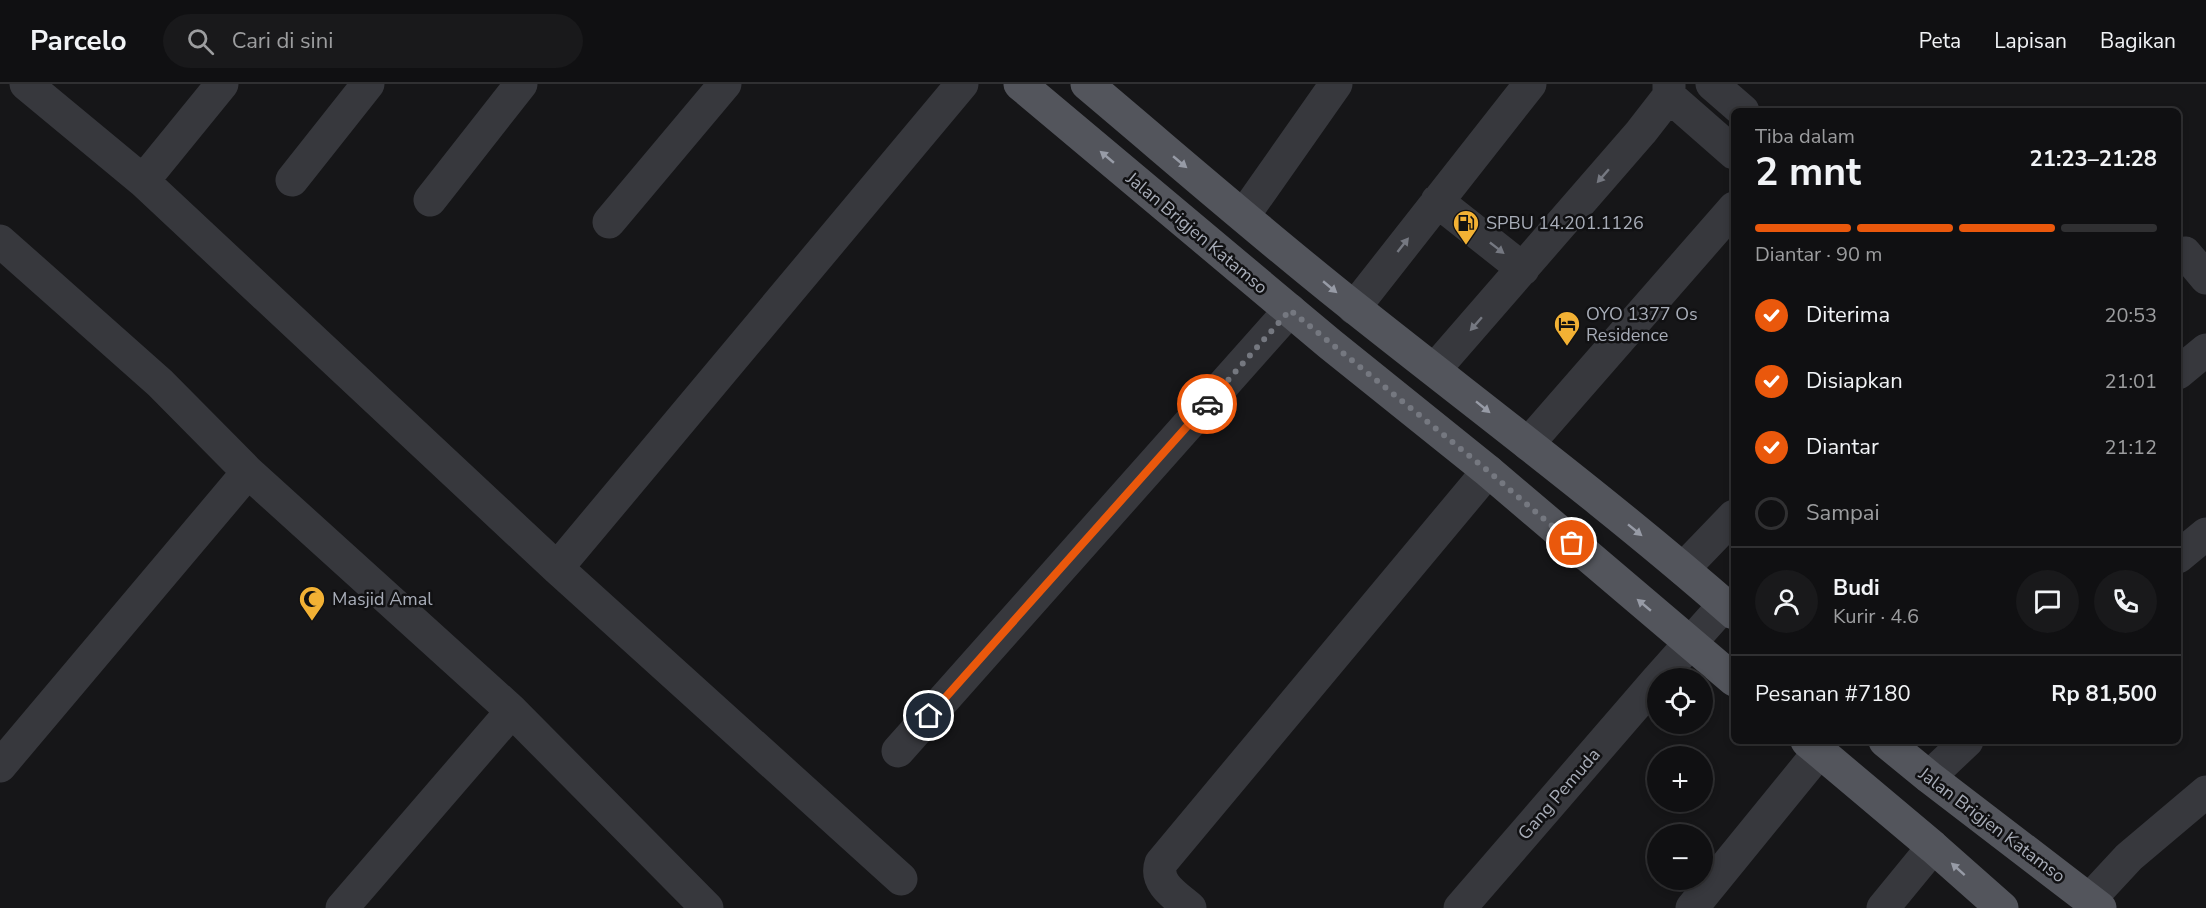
<!DOCTYPE html>
<html lang="id">
<meta charset="utf-8">
<style>
body{margin:0;font-family:"Nunito Sans",sans-serif;background:#19191b;color:#f1f3f6;height:100vh;display:flex;flex-direction:column;font-size:22px;white-space:nowrap}
*{box-sizing:border-box;margin:0}
p{font-size:20px;color:#9c9d9f}
.icon{flex:none;width:33px;height:33px;fill:none;stroke:currentColor;stroke-width:2;stroke-linecap:round;stroke-linejoin:round}
.map{position:relative;flex:1;overflow:hidden}
.panel{position:absolute;left:1731px;top:24px;width:450px;height:636px;display:flex;flex-direction:column;background:#101012;border-radius:9px;box-shadow:0 3px 9px #0003,0 0 0 2px #303032}
.panel>*{flex:none}
.tools{position:absolute;left:1647px;top:584px;display:grid;gap:12px}
.tools a{display:grid;place-items:center;width:66px;height:66px;border-radius:50%;background:#101012;box-shadow:0 3px 9px #0003,0 0 0 2px #303032;font-size:30px}
.pin{position:absolute;display:grid;place-items:center;width:51px;height:51px;color:#fff;margin:-26px;border:3px solid #fff;border-radius:50%;box-shadow:0 2px 6px #0007}
.courier{position:absolute;display:grid;place-items:center;width:60px;height:60px;margin:-30px;border:4px solid #ea580c;border-radius:50%;background:#fff;color:#222;box-shadow:0 2px 8px #0007}
.summary em{font-style:normal;font-weight:700}
.summary div{display:flex;flex-direction:column-reverse}
.summary{display:flex;align-items:center;justify-content:space-between;height:102px;padding:0 24px}
h1{font-size:39px;font-weight:700;line-height:45px}
.bar{display:grid;grid-template-columns:repeat(4,1fr);gap:9px 6px;align-content:center;height:72px;padding:0 24px}
.bar i{height:8px;border-radius:4px;background:#303032}
.bar .active{background:#ea580c}
.bar p{grid-column:span 4}
.line{display:flex;align-items:center;gap:15px;padding:0 24px;border-top:2px solid #303032}
.line div{flex:1}
.round{display:grid;place-items:center;flex:none;width:63px;height:63px;border-radius:32px;background:#19191b}
ol{padding:0 24px;list-style:none}
li{display:flex;align-items:center;gap:18px;height:66px}
li p{margin-inline-start:auto}
li .icon{padding:6px;border-radius:50%;background:#ea580c;color:#fff;stroke-width:4}
li:last-child{color:#9c9d9f}
li i{width:33px;height:33px;border:3px solid #303032;border-radius:50%}
header{display:flex;align-items:center;gap:36px;box-sizing:border-box;height:84px;padding:0 30px;background:#101012;border-bottom:2px solid #303032}
header strong{font-size:28px}
nav{display:flex;gap:33px;margin-inline-start:auto;font-size:21px}
.search{width:420px;height:54px;background:#19191b;display:flex;align-items:center;gap:15px;box-sizing:border-box;padding:0 21px;border-radius:33px;color:#9c9d9f;font-size:22px}
.map>svg:first-child{display:block}
.lines{fill:none;stroke-linecap:round;stroke-linejoin:round}
.minor{stroke:#37383d;stroke-width:33}
.major{stroke:#53555c;stroke-width:33}
.oneway{fill:#979ba6}
.oneway2{fill:#757881}
.done{stroke:#757880;stroke-width:6;stroke-dasharray:0 10.8}
.route{stroke:#ea580c;stroke-width:8}
.labels{text-anchor:middle;stroke-width:5;stroke-linejoin:round;paint-order:stroke}
.poi-label{font-size:18px;fill:#a8adb8;stroke:#111113;text-anchor:start}
.street-label{font-size:18px;fill:#a8adb8;stroke:#111113}
</style>
<header>
<strong>Parcelo</strong>
<div class="search"><svg class="icon" aria-label="search" viewBox="0 0 24 24"><circle cx="10" cy="10" r="6"/><path d="M15 15l6 6"/></svg>Cari di sini</div>
<nav><a>Peta</a><a>Lapisan</a><a>Bagikan</a></nav>
</header>
<div class="map">
<svg width="2206" height="824" viewBox="0 0 2206 824">
<rect width="100%" height="100%" fill="#161618"/>
<g class="lines">
<path class="minor" d="M26,0l117,97 414,387 344,311
M1712,0l31,27
M1669,12l65,57
M292,96l76,-96
M143,97l79,-97
M430,116l91,-116
M1437,117l86,68
M1244,131l92,-131
M609,138l116,-138
M0,157l160,142 88,89 264,239 195,197
M2185,169l21,25
M1354,224l176,-224
M1435,285l206,-237 28,-36v-12
M2178,289l28,-23
M1528,360l206,-236
M2178,473l28,-23
M557,484l405,-484
M1683,485l51,-53
M1659,594l66,-74
M898,667l392,-441
M0,682l248,-294
M1929,693l38,-36
M2090,815l39,-42 77,-65
M342,824l170,-197
M1190,824c-14,-12 -36,-25 -29,-45l327,-392
M1460,824l198,-229
M1692,824l127,-156
M1883,824l50,-61"/>
<path class="major" d="M1020,0l310,260 158,127 246,209
M1087,0c89,75 177,152 268,224 127,101 257,198 379,305
M1807,657l126,106 69,61
M1885,657l44,36 171,131"/>
</g>
<defs><path id="oneway-solid" d="M-6-.8H1V-3.2L6.5 0L1 3.2V.8H-6Z" transform="scale(1.5)"/></defs>
<g class="oneway">
<use href="#oneway-solid" transform="translate(1107 73) rotate(-140)"/>
<use href="#oneway-solid" transform="translate(1180 78) rotate(40)"/>
<use href="#oneway-solid" transform="translate(1330 203) rotate(40)"/>
<use href="#oneway-solid" transform="translate(1483 323) rotate(39)"/>
<use href="#oneway-solid" transform="translate(1635 446) rotate(39)"/>
<use href="#oneway-solid" transform="translate(1644 521) rotate(-140)"/>
<use href="#oneway-solid" transform="translate(1958 785) rotate(-138)"/>
</g>
<g class="oneway2">
<use href="#oneway-solid" transform="translate(1603 92) rotate(131)"/>
<use href="#oneway-solid" transform="translate(1403 161) rotate(-52)"/>
<use href="#oneway-solid" transform="translate(1497 164) rotate(38)"/>
<use href="#oneway-solid" transform="translate(1476 240) rotate(131)"/>
</g>
<g class="lines">
<path class="done" d="M1207,320l83,-94 198,161 84,72"/>
<path class="route" d="M929,632l278,-312"/>
</g>
<defs>
<g id="fuel-pin" transform="scale(1.35)"><path d="M0 17L-7.5 6A9.5 9.5 0 1 1 7.5 6Z" fill="#f2b134" stroke="#111113"/><path d="M-5.5-6h7V0h2V4h1.3V-2.5L3-4.5l.8-.8L6-3V5H2.5V1h-1V6h-7ZM-4.2-4.7v3.2H.2V-4.7Z" fill="#111"/></g>
<g id="hotel-pin" transform="scale(1.35)"><path d="M0 17L-7.5 6A9.5 9.5 0 1 1 7.5 6Z" fill="#f2b134" stroke="#111113"/><path d="M-6-4.5h1.5V1H6V5H4.5V3h-9V5H-6ZM-4 0a1.8 1.8 0 1 1 3.6 0ZM.5 0V-2.5h3Q6-2.5 6 0Z" fill="#111"/></g>
<g id="mosque-pin" transform="scale(1.35)"><path d="M0 17L-7.5 6A9.5 9.5 0 1 1 7.5 6Z" fill="#f2b134" stroke="#111113"/><path d="M3.5-4.9A6 6 0 1 0 3.5 4.9A5 5 0 1 1 3.5-4.9Z" fill="#111"/></g>
</defs>
<g fill-rule="evenodd">
<use href="#fuel-pin" x="1466" y="139"/>
<use href="#hotel-pin" x="1567" y="240"/>
<use href="#mosque-pin" x="312" y="515"/>
</g>
<g class="labels">
<g class="poi-label">
<text x="1486" y="145">SPBU 14.201.1126</text>
<text x="1586" y="236">OYO 1377 Os<tspan x="1586" dy="21">Residence</tspan></text>
<text x="332" y="521">Masjid Amal</text>
</g>
<g class="street-label">
<text transform="translate(1197 149) rotate(40)" y="6">Jalan Brigjen Katamso</text>
<text transform="translate(1559 710) rotate(-49)" y="6">Gang Pemuda</text>
<text transform="translate(1992 741) rotate(37)" y="6">Jalan Brigjen Katamso</text>
</g>
</g>
</svg>
<div class="tools">
<a><svg class="icon" aria-label="locate" viewBox="0 0 24 24"><circle cx="12" cy="12" r="6"/><path d="M12 2v4M12 18v4M2 12h4M18 12h4"/></svg></a>
<a>+</a>
<a>−</a>
</div>
<div class="pin" style="left:1572px;top:459px;background:#ea580c"><svg class="icon" aria-label="bag" viewBox="0 0 24 24"><path d="M5 8h14l-1 12H6zM9 8a3 3 0 0 1 6 0"/></svg></div>
<div class="pin" style="left:929px;top:632px;background:#1f2937"><svg class="icon" aria-label="home" viewBox="0 0 24 24"><path d="M3 11l9-7 9 7M6 9v11h12V9"/></svg></div>
<div class="courier" style="left:1207px;top:320px"><svg class="icon" aria-label="car" viewBox="0 0 24 24"><path d="M5 17H2v-5l4-1 3-4h7l3 4 3 1v5h-3M9 17h6M6 11h13"/><circle cx="7" cy="17" r="2"/><circle cx="17" cy="17" r="2"/></svg></div>
<section class="panel">
<div class="summary"><div><h1>2 mnt</h1><p>Tiba dalam</p></div><em>21:23–21:28</em></div>
<div class="bar"><i class="active"></i><i class="active"></i><i class="active"></i><i></i><p>Diantar · 90 m</p></div>
<ol>
<li><svg class="icon" aria-label="check" viewBox="0 0 24 24"><path d="M5 12l5 5 9-10"/></svg>Diterima<p>20:53</p></li>
<li><svg class="icon" aria-label="check" viewBox="0 0 24 24"><path d="M5 12l5 5 9-10"/></svg>Disiapkan<p>21:01</p></li>
<li><svg class="icon" aria-label="check" viewBox="0 0 24 24"><path d="M5 12l5 5 9-10"/></svg>Diantar<p>21:12</p></li>
<li><i></i>Sampai</li>
</ol>
<div class="line" style="height:108px"><a class="round"><svg class="icon" aria-label="person" viewBox="0 0 24 24"><circle cx="12" cy="8" r="4"/><path d="M4 21q1-7 8-7t8 7"/></svg></a><div><b>Budi</b><p>Kurir · 4.6</p></div><a class="round"><svg class="icon" aria-label="chat" viewBox="0 0 24 24"><path d="M4 5h16v11H9l-5 4z"/></svg></a><a class="round"><svg class="icon" aria-label="phone" viewBox="0 0 24 24"><path d="M5 4h4l2 5-3 2q2 4 5 5l2-3 5 2v4C11 20 4 13 5 4z"/></svg></a></div>
<div class="line" style="height:78px"><div>Pesanan #7180</div><b>Rp 81,500</b></div>
</section>
</div>
